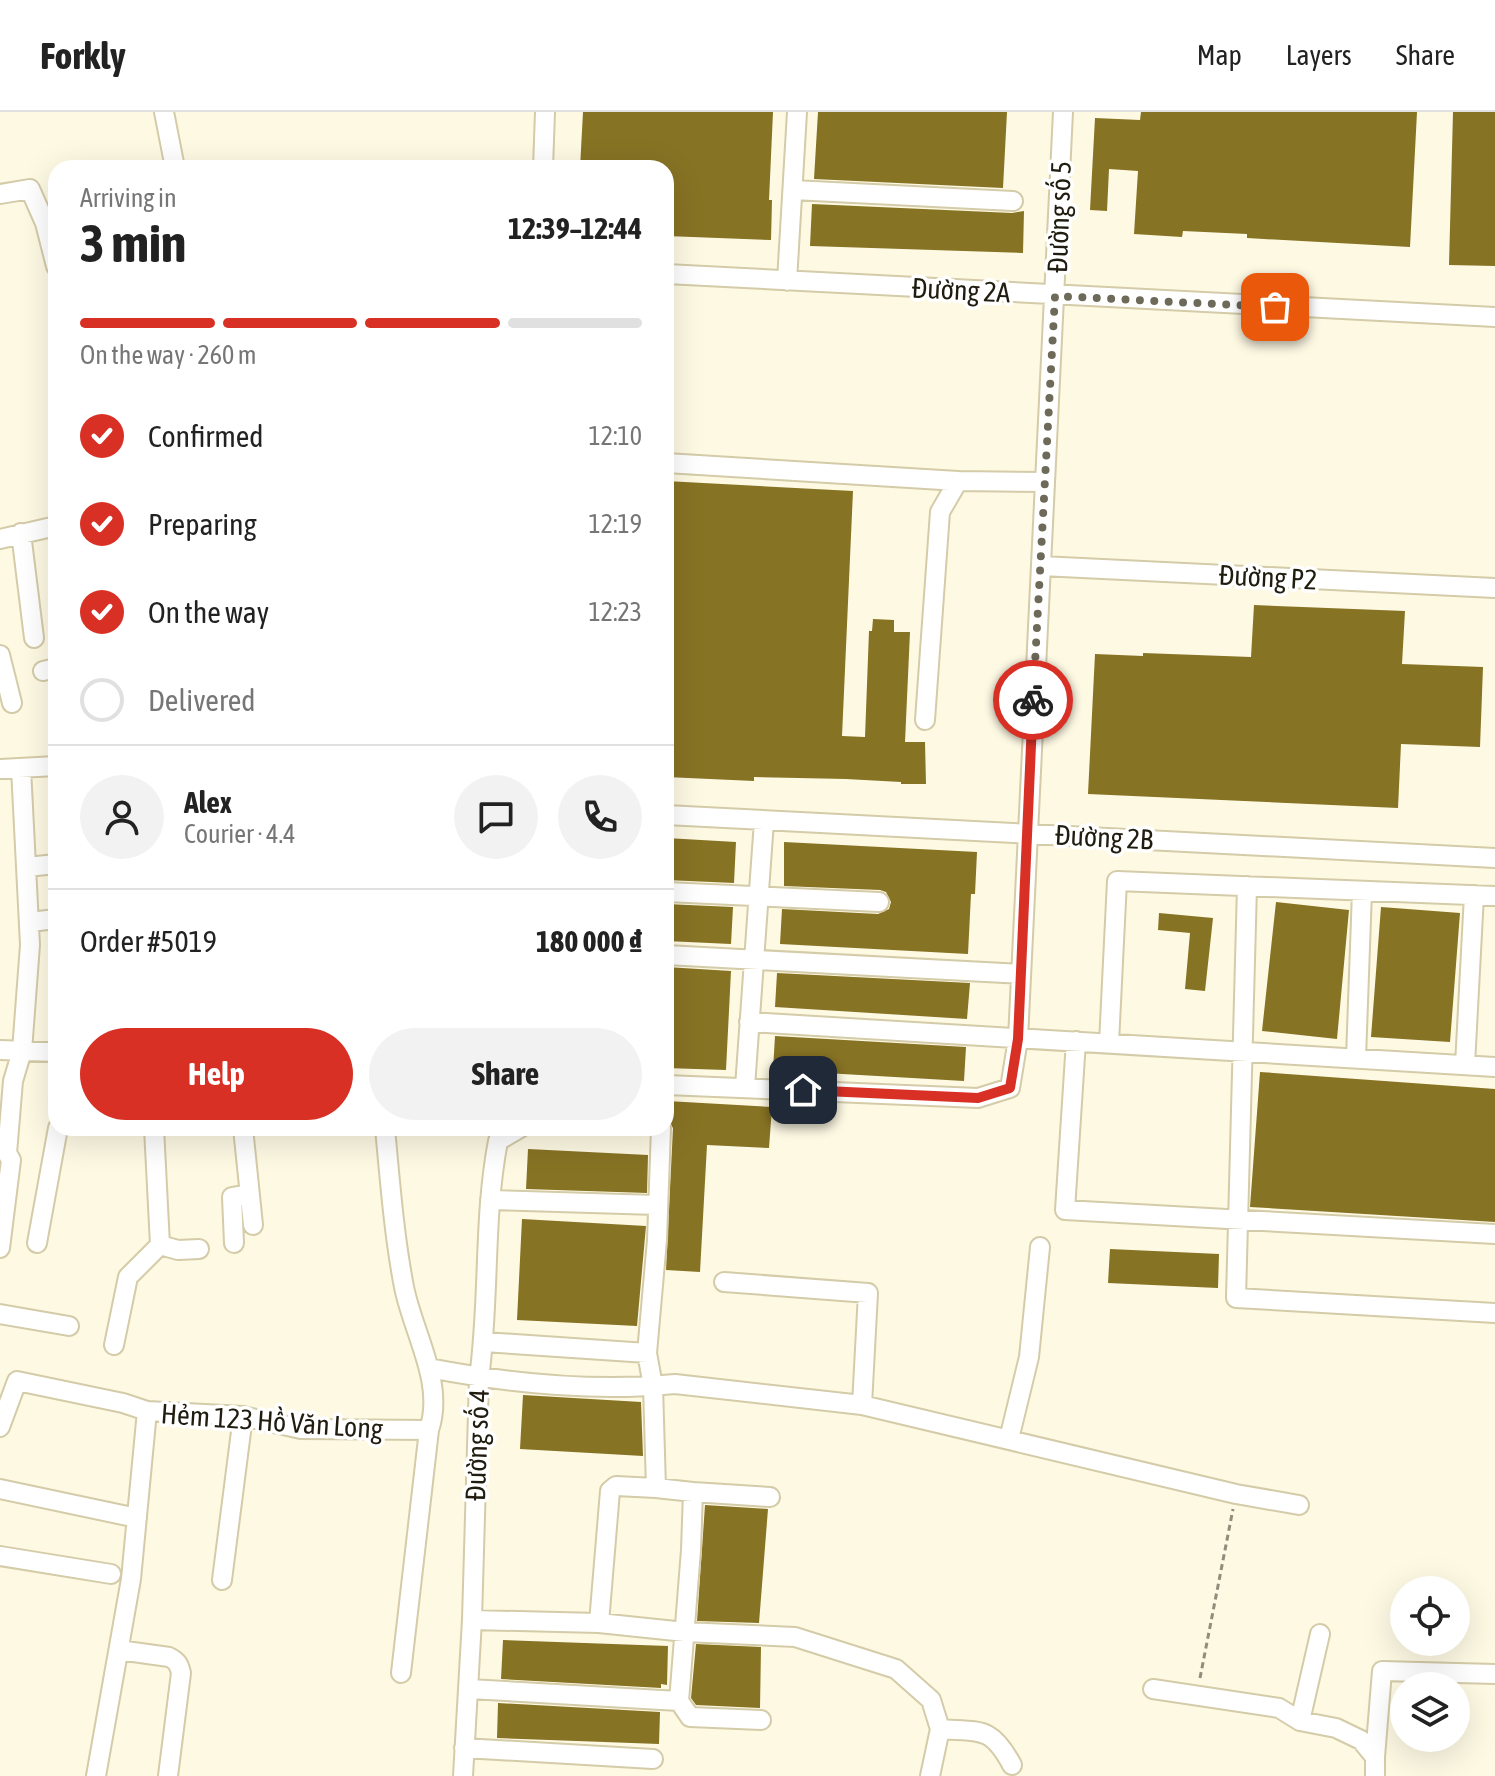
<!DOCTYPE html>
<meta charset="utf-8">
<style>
body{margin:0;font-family:"Asap Condensed",sans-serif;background:#f2f2f2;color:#222;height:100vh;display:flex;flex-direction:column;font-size:30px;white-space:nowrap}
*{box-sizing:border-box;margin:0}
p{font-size:26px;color:#767676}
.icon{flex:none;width:44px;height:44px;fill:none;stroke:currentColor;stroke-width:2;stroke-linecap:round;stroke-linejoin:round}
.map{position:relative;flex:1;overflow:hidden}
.details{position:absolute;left:48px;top:48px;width:626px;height:976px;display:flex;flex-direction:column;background:#fff;border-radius:24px;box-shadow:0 8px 32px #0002}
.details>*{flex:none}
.fabs{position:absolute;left:1390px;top:1464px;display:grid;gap:16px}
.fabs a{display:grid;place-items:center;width:80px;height:80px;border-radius:50%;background:#fff;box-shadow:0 8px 32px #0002;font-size:40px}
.pin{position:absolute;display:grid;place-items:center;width:68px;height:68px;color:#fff;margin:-34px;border-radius:16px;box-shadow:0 4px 12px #0006}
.courier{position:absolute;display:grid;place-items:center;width:80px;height:80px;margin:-40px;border:6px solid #d93025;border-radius:50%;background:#fff;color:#222;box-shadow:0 2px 10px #0007}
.head em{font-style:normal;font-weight:700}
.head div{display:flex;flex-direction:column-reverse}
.head{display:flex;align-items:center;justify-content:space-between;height:136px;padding:0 32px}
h1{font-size:52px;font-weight:700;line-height:60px}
.bar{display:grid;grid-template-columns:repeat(4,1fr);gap:12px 8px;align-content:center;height:96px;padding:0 32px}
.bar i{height:10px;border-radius:6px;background:#e0e0e0}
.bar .current{background:#d93025}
.bar p{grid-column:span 4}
.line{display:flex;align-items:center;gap:20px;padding:0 32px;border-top:2px solid #e0e0e0}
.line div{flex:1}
.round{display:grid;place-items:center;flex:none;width:84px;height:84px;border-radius:42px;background:#f2f2f2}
ol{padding:0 32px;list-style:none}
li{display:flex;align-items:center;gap:24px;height:88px}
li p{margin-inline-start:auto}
li .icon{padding:8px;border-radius:50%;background:#d93025;color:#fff;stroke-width:4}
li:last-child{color:#767676}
li i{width:44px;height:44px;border:4px solid #e0e0e0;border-radius:50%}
.cta{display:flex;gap:16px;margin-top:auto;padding:16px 32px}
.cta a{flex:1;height:92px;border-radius:48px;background:#d93025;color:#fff;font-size:32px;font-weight:700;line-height:92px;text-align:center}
.cta a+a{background:#f2f2f2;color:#222}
header{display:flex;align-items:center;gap:48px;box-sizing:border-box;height:112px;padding:0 40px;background:#fff;border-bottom:2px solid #e0e0e0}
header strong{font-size:38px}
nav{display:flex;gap:44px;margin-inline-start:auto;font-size:28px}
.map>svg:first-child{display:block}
.building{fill:#877324}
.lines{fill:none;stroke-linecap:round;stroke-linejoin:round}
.minor-casing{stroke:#d4cba8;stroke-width:22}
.path{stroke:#918d7c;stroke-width:3;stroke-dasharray:6 4;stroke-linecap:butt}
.minor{stroke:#fff;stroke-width:18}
.done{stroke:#6e6a5a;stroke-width:8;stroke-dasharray:0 14.4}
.route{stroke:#d93025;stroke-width:10}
.labels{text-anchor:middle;stroke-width:7;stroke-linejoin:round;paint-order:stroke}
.street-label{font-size:28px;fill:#201d10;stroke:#fff}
</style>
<header>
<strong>Forkly</strong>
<nav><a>Map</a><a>Layers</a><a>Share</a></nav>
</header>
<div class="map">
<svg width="1495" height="1664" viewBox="0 0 1495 1664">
<rect width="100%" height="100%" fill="#fef9e3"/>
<path class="building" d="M583,0h190l-4,88h3l-1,40 -105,-4v-68h-86z
M818,0h189l-4,76 -189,-9z
M1141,0h276l-7,135 -163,-9v-4l-64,-3 -1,6 -48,-3 4,-63 -29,-2 -2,42 -17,-1 5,-92 45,2z
M1453,0h42v154l-46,-1z
M812,92l200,9 12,-2 -1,42 -213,-7z
M666,369l187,10 -11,245 23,1 4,-106h3l1,-12 21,1v12h16l-5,110h20l1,42h-25v-2l-55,-3 -92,-2v4l-88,-4z
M1254,493l151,6 -3,53 81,3 -3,80 -79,-3 -3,64 -310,-14 7,-140 48,2v-3l108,4z
M666,726l70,4 -2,41 -68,-3z
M784,730l193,10 -2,42h-4l-3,60 -188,-10 2,-35 96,5 11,-5 2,-7 -5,-10 -6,-2 -96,-4z
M1276,790l73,8 -12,129 -75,-8z
M666,792l67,3 -2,37 -65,-3z
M1381,795l79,6 -10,129 -79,-5z
M1159,801l54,5 -8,73 -20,-2 5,-56 -32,-3z
M666,855l65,4 -5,99 -60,-2z
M777,861l193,10 -3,36 -192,-12z
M775,924l191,11 -2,34 -191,-11z
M1260,960l235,17v133l-245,-15z
M667,989l105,6 -3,41 -62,-3 -7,127 -34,-2 7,-142 -7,-11z
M528,1037l120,6 -1,38 -121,-4z
M522,1107l124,7 -9,100 -120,-6z
M1110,1137l109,5 -1,34 -110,-5z
M523,1283l118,7 2,54 -123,-7z
M705,1393l63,4 -9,114 -62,-2z
M503,1528l165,6 -1,39 -6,-1v4l-160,-9z
M696,1532l65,3 -1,61 -64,-3 -5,-7z
M498,1591l162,9 -1,32 -162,-6z"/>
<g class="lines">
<g class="minor-casing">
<path id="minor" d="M164,0l11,56
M543,56l2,-56
M793,78l220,11
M0,82l30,-5 15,34 11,43
M666,162l829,43
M787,169l10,-169
M666,351l292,18
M21,421l13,105
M0,427l56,-13
M1041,454l454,22
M0,543l12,48
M43,559l13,-3
M925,608l15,-208 18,-31 87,1
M0,657l56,-3
M666,703l829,43
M27,755l29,-3
M1247,774l-11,412 259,15
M666,780l213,10
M30,810l26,-3
M666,843l355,19
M749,910l746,45
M1076,929l-11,169 430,24
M1109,931l8,-162 378,15
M0,938l56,2
M1356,946l6,-167
M1465,953l9,-170
M666,973l312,13 32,-10 8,-49 45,-927
M745,975l19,-266
M243,1016l10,97
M385,1016c5,53 9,107 19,159 9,46 41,96 25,143l-28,243
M661,1016l-4,112 -10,113 6,33 3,102 37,4 -2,58 -12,151
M490,1088l167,5
M37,1131l21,-115
M234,1131l-2,-46 17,-3
M160,1133l18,5 21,-1
M0,1136l11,-88 -4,-7 6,-72 9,-30 8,-106 -9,-177
M724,1170l144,11 -6,112
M0,1202l69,12
M484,1230l163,11
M114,1233l14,-68 32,-32 -6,-117
M429,1256c78,15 166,24 246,16l187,21 374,89 63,11
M0,1315l17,-46 106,22 24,8 96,5 58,13 128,1
M1009,1327l20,-82 11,-110
M0,1377l137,29
M693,1380l77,5
M0,1444l111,18
M222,1468l21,-164
M472,1508l127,3 86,9 110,5 101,32 35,31 9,29 -10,47
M599,1511l11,-132 6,-5 40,2
M119,1538l50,7c8,4 10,7 12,16l-13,103
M469,1577l210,12 11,16 71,3
M1153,1577l126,19 21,13 36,7 25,12 14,17v19
M1300,1609l20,-87
M940,1617c41,3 51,-3 72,36
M464,1636l189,11
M1375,1645l7,-86 113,3
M96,1664l35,-197 16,-168
M463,1664l9,-156 7,-242c11,-79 4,-159 19,-237l22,-13"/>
</g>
<path class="path" d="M1200,1566l33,-169"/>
<use href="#minor" class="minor"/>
</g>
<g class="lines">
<path class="done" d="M1033,588l22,-404 220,11"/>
<path class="route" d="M803,978l175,8 32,-10 8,-49 15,-339"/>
</g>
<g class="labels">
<g class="street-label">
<text transform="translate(1059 105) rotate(-88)" y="10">Đường số 5</text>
<text transform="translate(961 178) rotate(3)" y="10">Đường 2A</text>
<text transform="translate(1268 465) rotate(3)" y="10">Đường P2</text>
<text transform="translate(1104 725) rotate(3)" y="10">Đường 2B</text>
<text transform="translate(272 1309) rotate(4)" y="10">Hẻm 123 Hồ Văn Long</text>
<text transform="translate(477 1333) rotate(-88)" y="10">Đường số 4</text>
</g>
</g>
</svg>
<div class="fabs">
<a><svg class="icon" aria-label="locate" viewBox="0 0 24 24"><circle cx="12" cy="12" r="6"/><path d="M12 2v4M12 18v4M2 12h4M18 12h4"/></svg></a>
<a><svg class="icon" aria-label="layers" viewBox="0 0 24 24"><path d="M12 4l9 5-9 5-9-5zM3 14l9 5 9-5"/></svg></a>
</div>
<div class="pin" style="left:1275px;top:195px;background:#ea580c"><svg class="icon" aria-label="bag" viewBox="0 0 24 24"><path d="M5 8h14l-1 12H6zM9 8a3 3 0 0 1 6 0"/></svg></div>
<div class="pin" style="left:803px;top:978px;background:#1f2937"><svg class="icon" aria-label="home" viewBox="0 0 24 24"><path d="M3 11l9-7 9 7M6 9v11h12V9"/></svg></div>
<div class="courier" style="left:1033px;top:588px"><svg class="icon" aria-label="bike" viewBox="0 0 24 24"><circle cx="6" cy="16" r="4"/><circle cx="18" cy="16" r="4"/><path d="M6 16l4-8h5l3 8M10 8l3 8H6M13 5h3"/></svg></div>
<section class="details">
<div class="head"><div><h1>3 min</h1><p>Arriving in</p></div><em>12:39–12:44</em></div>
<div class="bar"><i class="current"></i><i class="current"></i><i class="current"></i><i></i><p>On the way · 260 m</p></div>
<ol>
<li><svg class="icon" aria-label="check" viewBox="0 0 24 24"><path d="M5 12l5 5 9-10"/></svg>Confirmed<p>12:10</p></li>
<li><svg class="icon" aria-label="check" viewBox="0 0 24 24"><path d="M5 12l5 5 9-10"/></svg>Preparing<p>12:19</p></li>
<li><svg class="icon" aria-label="check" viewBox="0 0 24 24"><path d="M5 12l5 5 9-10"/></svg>On the way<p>12:23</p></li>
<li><i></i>Delivered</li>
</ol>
<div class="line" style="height:144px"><a class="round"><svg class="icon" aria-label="person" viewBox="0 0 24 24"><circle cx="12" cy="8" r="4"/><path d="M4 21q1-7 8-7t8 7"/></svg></a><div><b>Alex</b><p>Courier · 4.4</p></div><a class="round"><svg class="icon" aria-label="chat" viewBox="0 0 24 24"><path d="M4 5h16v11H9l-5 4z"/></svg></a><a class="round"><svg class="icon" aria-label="phone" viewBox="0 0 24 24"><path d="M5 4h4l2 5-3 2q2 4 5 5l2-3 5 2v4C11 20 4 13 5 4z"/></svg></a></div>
<div class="line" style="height:104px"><div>Order #5019</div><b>180 000 ₫</b></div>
<div class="cta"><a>Help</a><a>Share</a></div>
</section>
</div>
